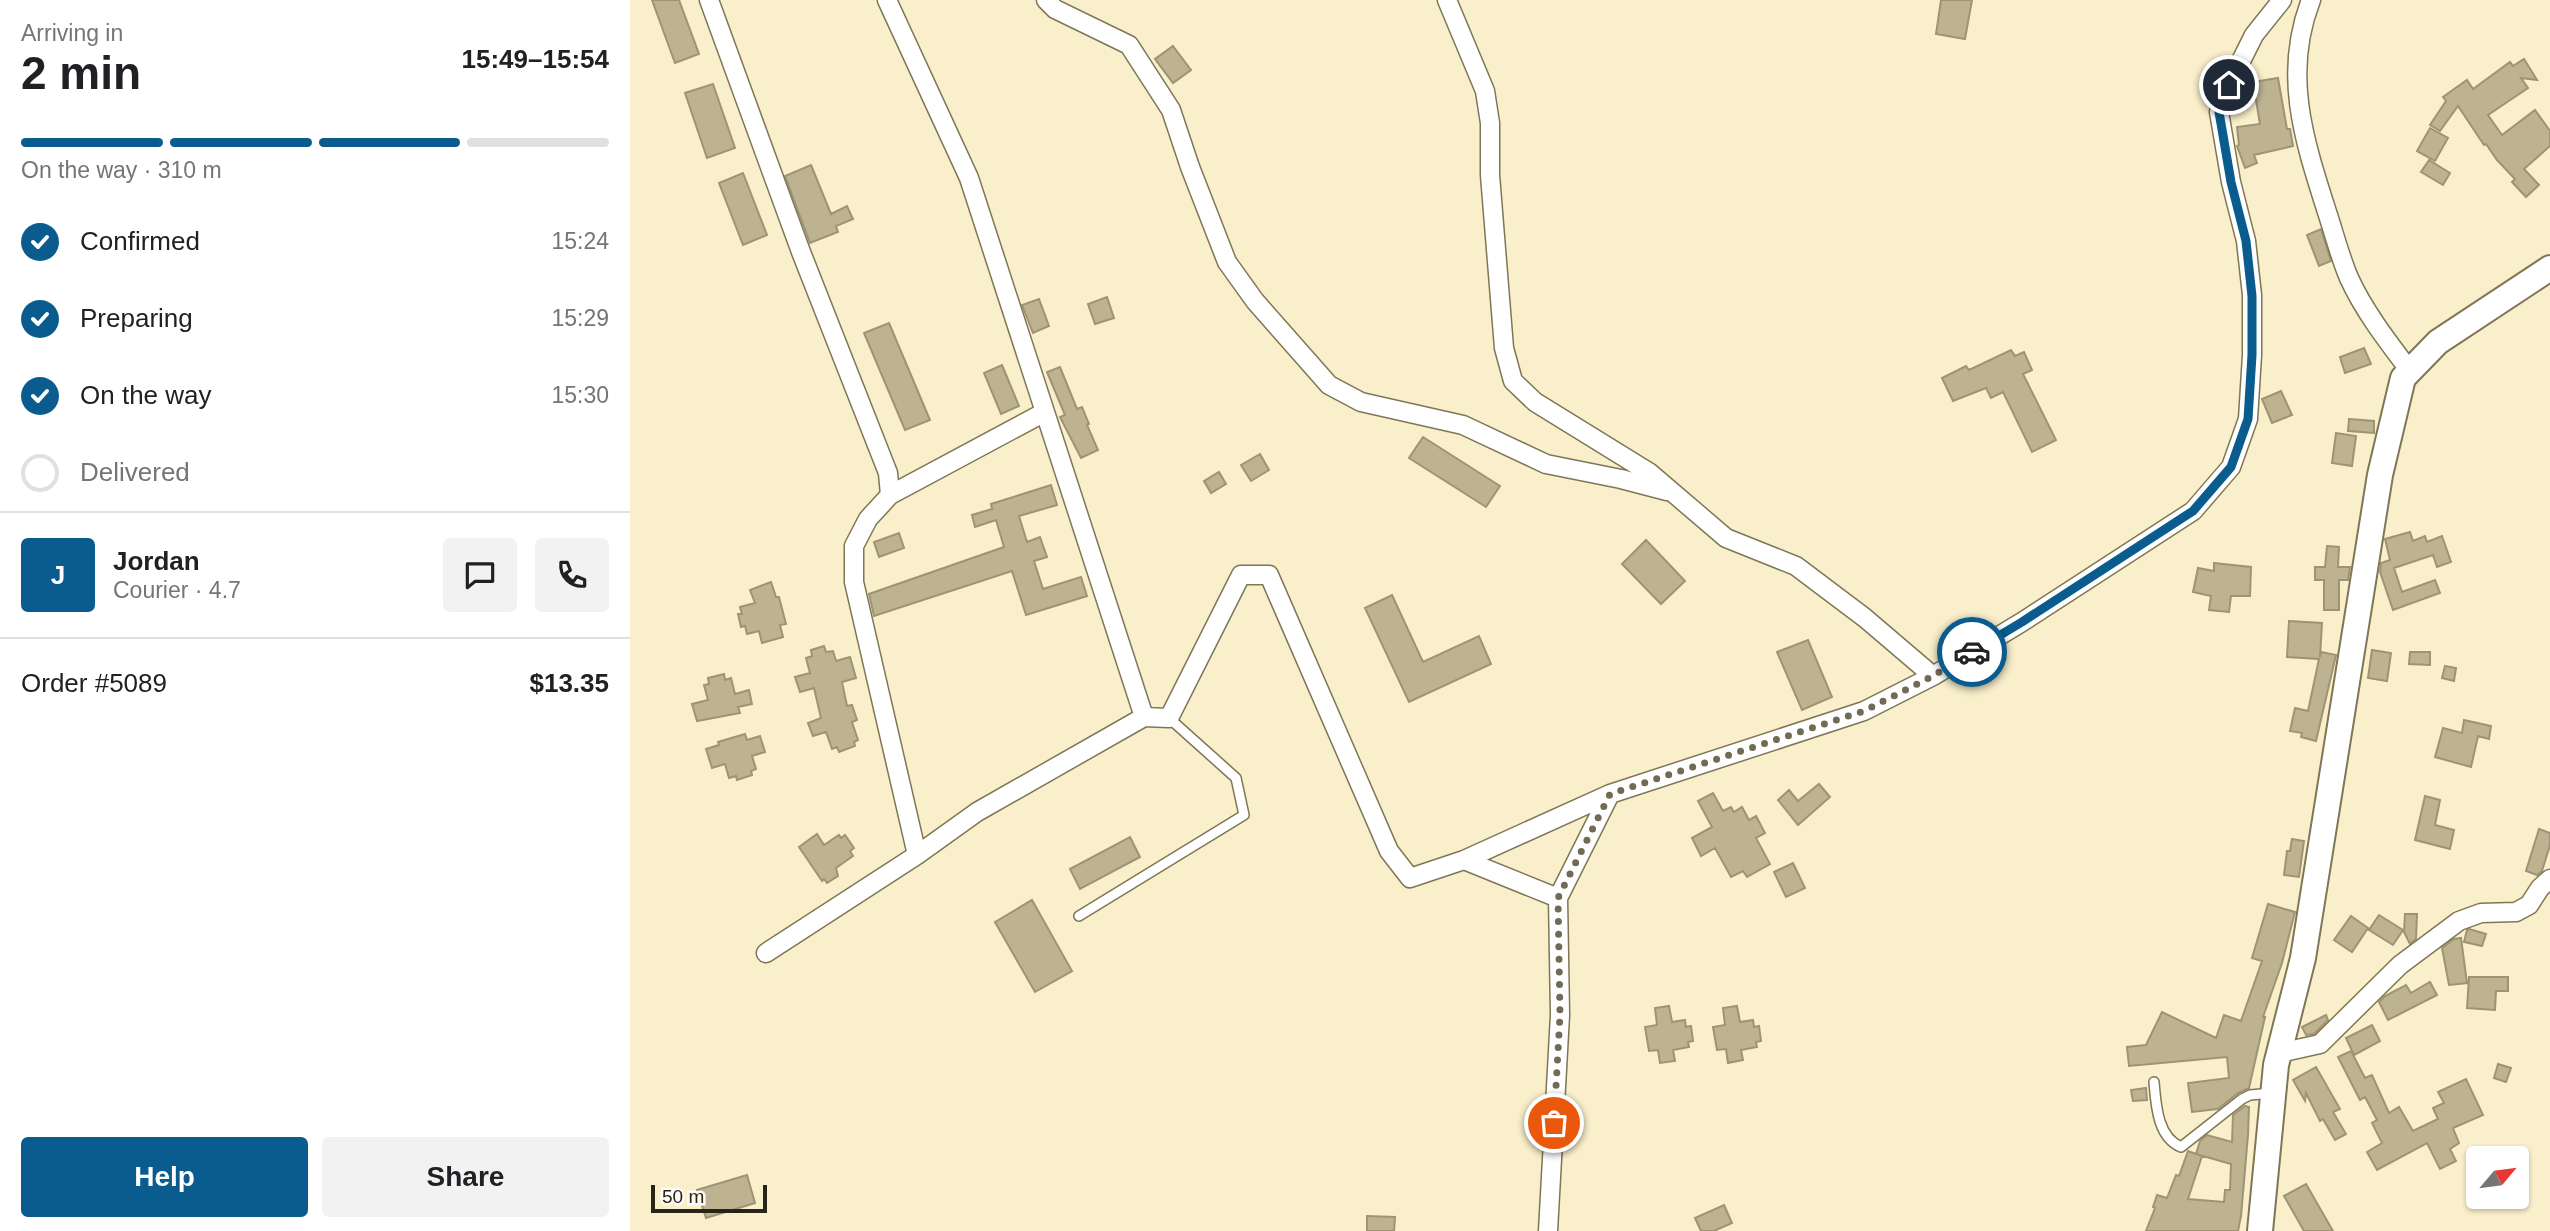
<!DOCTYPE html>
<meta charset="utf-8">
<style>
body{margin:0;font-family:Helvetica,sans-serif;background:#f2f2f2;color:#202124;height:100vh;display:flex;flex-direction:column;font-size:26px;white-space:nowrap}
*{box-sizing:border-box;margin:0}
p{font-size:23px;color:#757577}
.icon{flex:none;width:38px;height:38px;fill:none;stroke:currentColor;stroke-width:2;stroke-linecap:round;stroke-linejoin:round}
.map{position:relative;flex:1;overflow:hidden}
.side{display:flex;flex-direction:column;background:#fff;width:630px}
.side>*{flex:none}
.needle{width:46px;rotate:61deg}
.controls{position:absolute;left:1836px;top:1146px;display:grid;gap:14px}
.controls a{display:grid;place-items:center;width:63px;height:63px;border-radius:7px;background:#fff;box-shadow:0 2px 5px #0004;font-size:35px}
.scale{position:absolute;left:21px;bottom:18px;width:116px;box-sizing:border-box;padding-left:7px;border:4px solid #282417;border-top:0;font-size:19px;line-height:24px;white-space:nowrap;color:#282417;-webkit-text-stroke:5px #fefcf5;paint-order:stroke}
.pin{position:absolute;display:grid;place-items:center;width:60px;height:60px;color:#fff;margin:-30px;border:4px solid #fff;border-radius:50%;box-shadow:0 2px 7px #0007}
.courier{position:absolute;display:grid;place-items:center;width:70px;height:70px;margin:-35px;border:5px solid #0a5c8e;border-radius:50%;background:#fff;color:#222;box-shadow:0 2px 9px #0007}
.headline em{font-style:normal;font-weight:700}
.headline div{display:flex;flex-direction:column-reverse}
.headline{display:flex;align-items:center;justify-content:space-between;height:119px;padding:0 21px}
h1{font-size:46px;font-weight:700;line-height:52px}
.bar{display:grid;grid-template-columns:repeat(4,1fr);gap:10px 7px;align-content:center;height:84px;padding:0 21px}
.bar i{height:9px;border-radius:5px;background:#e0e0e0}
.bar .selected{background:#0a5c8e}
.bar p{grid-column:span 4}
.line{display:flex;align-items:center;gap:18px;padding:0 21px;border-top:2px solid #e0e0e0}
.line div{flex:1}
.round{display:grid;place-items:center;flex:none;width:74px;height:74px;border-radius:7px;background:#f2f2f2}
ol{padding:0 21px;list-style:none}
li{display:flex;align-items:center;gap:21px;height:77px}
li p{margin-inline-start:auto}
li .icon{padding:7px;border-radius:50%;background:#0a5c8e;color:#fff;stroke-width:4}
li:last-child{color:#757577}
li i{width:38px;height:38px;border:4px solid #e0e0e0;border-radius:50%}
.action{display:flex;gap:14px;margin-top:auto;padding:14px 21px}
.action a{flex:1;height:80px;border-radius:7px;background:#0a5c8e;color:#fff;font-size:28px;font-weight:700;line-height:80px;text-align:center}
.action a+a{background:#f2f2f2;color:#202124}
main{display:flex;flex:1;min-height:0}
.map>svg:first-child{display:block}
.building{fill:#bdb391;stroke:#9e9473;stroke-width:2}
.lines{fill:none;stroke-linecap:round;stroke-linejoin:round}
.lane-casing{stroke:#7f7656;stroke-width:12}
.street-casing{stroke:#7f7656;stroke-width:21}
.secondary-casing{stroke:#7f7656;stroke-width:28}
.lane{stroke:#fff;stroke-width:9}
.street{stroke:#fff;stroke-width:18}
.secondary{stroke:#fff;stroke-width:24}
.done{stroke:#716b56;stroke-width:7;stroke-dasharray:0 12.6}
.route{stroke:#0a5c8e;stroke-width:9}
</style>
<main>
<section class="side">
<div class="headline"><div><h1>2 min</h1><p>Arriving in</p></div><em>15:49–15:54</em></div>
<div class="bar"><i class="selected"></i><i class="selected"></i><i class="selected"></i><i></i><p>On the way · 310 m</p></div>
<ol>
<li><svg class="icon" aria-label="check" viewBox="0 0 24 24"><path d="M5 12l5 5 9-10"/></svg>Confirmed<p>15:24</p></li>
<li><svg class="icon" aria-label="check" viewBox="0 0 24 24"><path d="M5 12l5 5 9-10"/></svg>Preparing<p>15:29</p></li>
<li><svg class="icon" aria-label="check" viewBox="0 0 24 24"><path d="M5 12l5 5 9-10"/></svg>On the way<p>15:30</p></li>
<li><i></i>Delivered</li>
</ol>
<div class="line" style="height:126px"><b class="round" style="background:#0a5c8e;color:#fff">J</b><div><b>Jordan</b><p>Courier · 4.7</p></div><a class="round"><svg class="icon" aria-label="chat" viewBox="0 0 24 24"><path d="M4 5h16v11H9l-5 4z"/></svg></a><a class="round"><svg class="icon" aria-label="phone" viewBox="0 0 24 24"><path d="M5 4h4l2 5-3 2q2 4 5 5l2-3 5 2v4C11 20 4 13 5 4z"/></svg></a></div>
<div class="line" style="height:91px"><div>Order #5089</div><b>$13.35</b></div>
<div class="action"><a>Help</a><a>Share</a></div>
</section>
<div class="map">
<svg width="1920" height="1231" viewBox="0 0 1920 1231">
<rect width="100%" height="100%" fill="#f9efcb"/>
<path class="building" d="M22,0h27l20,54 -24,9z
M1311,0h31l-7,39 -29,-5z
M543,46l18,24 -18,13 -18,-24z
M1894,59l13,21 -16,-2 7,10 -40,27 14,20 33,-25 15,21v15l-26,23 15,16 -13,12 -14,-15 3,-3 -18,-19 -11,-16 -2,1 -26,-39 -18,25 -10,-6 16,-24 -3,-4 24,-17 6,9 37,-27 3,4z
M1648,78l9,51h3l3,17 -39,9 3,8 -12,5 -8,-22 2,-1 -2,-18 23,-3 -7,-42z
M83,84l22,64 -28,10 -22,-65z
M1800,128l18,10 -13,23 -18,-10z
M1799,160l21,13 -7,12 -22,-13z
M181,165l20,49 16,-8 6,13 -17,7 2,6 -28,11 -25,-67z
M113,173l24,62 -24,10 -24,-62z
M1691,229l10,32 -12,5 -12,-31z
M477,297l7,21 -19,6 -7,-20z
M409,299l10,27 -16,7 -11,-28z
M259,323l41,97 -25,10 -41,-97z
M1734,348l7,16 -26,9 -5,-16z
M1381,350l4,6 9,-4 8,18 -9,4 33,66 -24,12 -29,-60 -12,6 -5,-10 -33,13 -11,-23 24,-12 3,4z
M372,365l17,41 -18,8 -17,-41z
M430,367l17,42 5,-2 7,17 -2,1 11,25 -17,8 -21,-41 5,-2 -18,-43z
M1651,391l11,24 -20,8 -10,-24z
M1719,419l25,2v12l-26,-2z
M1706,433l20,3 -4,30 -20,-3z
M793,437l77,49 -14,21 -77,-49z
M630,454l9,16 -18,11 -10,-16z
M589,472l7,12 -15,9 -7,-12z
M421,485l6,20 -38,11 8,26 13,-5 7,20 -13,4 9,28 38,-12 6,19 -61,19 -14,-44 -138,45 -5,-22 135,-47 -8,-27 -21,7 -3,-12 20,-6 -1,-5z
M1780,532l3,9 12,-5 2,6 15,-6 9,26 -14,5 -4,-12 -39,13 8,24 33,-12 5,13 -47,17 -13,-38 1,-9 9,-3 -5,-21z
M269,533l5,15 -25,9 -5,-15z
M1016,540l39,41 -24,23 -39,-40z
M1697,546l12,1 -1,20h12l-2,13h-9v30h-15v-30h-9v-13h10z
M1584,563l37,4 -1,29h-19l-2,16 -20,-2 2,-14 -18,-4 5,-24 16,3z
M141,582l5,15h3l7,27 -6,1 3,12 -21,6 -3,-12 -12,3 -2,-8 -4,1 -3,-13h4l-2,-7 15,-4 -5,-13z
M762,595l31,67 56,-26 12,28 -82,38 -44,-94z
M1659,621l33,2 -2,34 1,-5 15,3 -20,86 -15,-4 1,-4 -12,-2 5,-23 13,3 11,-52 -32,-2z
M1178,640l24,57 -30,13 -25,-58z
M194,646l2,6 7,-1 3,10 14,-4 6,21 -14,4 5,24 5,-1 5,15 -5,2 6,18 -4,2 1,4 -16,6 -2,-5 -5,2 -6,-17 -13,4 -5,-13 13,-5 -7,-30 -14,4 -5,-15 15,-4 -4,-15 6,-2 -1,-6z
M1742,650l19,3 -4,28 -19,-3z
M1780,652h20v13l-21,-1z
M1815,666l11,2 -2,13 -12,-3z
M94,674l1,6 6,-2 4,16 14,-4 3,14 -14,3 2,6 -43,8 -5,-17 16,-4 -4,-15 5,-1 -1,-6z
M1834,720l27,6 -2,13 -11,-3 -7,31 -36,-10 8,-29 19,5z
M115,734l2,6 13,-4 5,16 -13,4 4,13 -5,2 1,4 -15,5 -1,-4 -7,2 -4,-14 -13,4 -6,-19 13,-4 -1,-3z
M1189,784l11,13 -32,28 -20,-25 11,-10 9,11z
M1083,793l10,18 8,-4 3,5 8,-5 7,13 7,-4 9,17 -9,5 14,26 -23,13 -4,-6 -12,6 -16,-29 -14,8 -9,-18 20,-11 -14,-26z
M1795,796l15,4 -5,25 19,5 -4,19 -35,-9z
M1909,829l11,4v12l-8,26 -5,4 -11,-4z
M187,834l7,11 15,-10 2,3 4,-3 9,13 -4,3 3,5 -17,12 2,8 -11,7 -3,-4 -2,2 -23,-34z
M500,837l10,20 -60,32 -10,-20z
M1662,839l12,2 -5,36 -15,-2 3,-24h3z
M1163,863l12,25 -19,9 -12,-25z
M402,900l40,71 -37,21 -40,-70z
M1638,904l27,8 -13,51 -19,54h2l-16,71 -11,5 -20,16 -26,3 -4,-29 41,-5 -2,-21 -98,9 -2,-19 19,-2 16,-33 54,26 8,-23 17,6 21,-60 -10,-3z
M1775,914h12l-1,25 -6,5 -6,-12z
M1749,915l24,15 -10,15 -24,-15z
M1721,916l17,12 -16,24 -18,-12z
M1839,929l17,5 -4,12 -18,-4 3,-12z
M1831,938l6,45 -18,2 -7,-37 12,-9z
M1839,977h39v14h-12l-1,19 -28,-2z
M1800,982l7,13 -49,25 -9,-18 6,-6 21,-11 5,8z
M1039,1006l3,16 13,-2 1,7 5,-1 2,15 -5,1 1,5 -16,3 2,11 -15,2 -2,-13 -9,1 -4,-24 12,-2 -2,-17z
M1107,1006l3,16 13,-2 1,7 5,-1 2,15 -5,1 1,5 -16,3 2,10 -15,3 -2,-14 -9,1 -4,-23 12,-2 -2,-17z
M1696,1015l2,5 -14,14 -8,1 -4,-8z
M1742,1025l8,16 -26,14 -8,-17z
M1721,1051l14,27 7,-3 17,38 10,-6 14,24 25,-12 -5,-11 11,-5 -6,-11 28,-13 17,36 -30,13 6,15 -9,6 6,12 -16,8 -13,-26 -50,27 -10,-18 15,-9 -10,-20 5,-3 -12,-23 -5,3 -22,-43z
M1868,1064l13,4 -5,14 -12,-4z
M1686,1067l24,42 -7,3 13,22 -11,6 -12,-21 -3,2 -14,-28 -1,8 -12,-21z
M1516,1088l1,12 -14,1 -2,-11z
M1615,1106l4,1 -1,28 -7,81 -3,15h-92l9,-23 -2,-1 4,-12 10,3 9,-23 3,1 9,-25 14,5 -14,43 36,3 1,-12h5l1,-26 -35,-10 4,-13 7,-6 25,7 1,-27z
M117,1175l8,28 -49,15 -9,-28z
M1676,1184l27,47h-29l-20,-35z
M1094,1205l8,18 -18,8h-13l-6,-13z
M737,1216l28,1 -1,14h-27z"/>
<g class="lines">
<g class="lane-casing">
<path id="lane" d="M449,916l165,-101 -8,-37 -67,-60
M1524,1082c2,22 3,55 27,65l61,-48 8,-4 22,-2"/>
</g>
<g class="street-casing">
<path id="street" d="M79,0l92,252 87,221 2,22 -22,24 -14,27v36l63,273
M257,0l82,178 175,539 25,1 72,-143h28l120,276 21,27 54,-18 94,38
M416,0l9,9 74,36 42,65 19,57 37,95 28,39 74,84 32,17 102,23 83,39 75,15 46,12
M817,0l38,91 5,32v52l14,173 9,33 22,21 115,71 76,65 70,28 69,52 68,58
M1681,0c-29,74 -7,140 16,212 7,21 13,45 22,66 15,33 39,64 61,93
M260,495l155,-83
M834,860l146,-66 254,-83 69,-35 89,-54 171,-111 38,-44 17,-48 4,-64v-60l-6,-54 -15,-59 -12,-70 10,-27 25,-50 28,-35
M136,953l151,-98 60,-43 167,-95
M1649,1053l41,-9 80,-79 59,-44 22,-8 35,-1 13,-7 11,-17 10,-9
M918,1231l12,-216 -2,-117 52,-104"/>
</g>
<g class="secondary-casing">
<path id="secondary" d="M1630,1231l16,-166 27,-107 77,-483 23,-97 35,-36 112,-74"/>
</g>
<use href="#lane" class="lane"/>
<use href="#street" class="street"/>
<use href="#secondary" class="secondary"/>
</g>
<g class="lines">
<path class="done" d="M924,1123l6,-108 -2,-117 52,-104 254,-83 69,-35 39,-24"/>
<path class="route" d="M1342,652l50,-30 171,-111 38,-44 17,-48 4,-64v-59l-6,-55 -15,-59 -12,-70 10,-27"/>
</g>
</svg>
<div class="controls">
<a><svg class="needle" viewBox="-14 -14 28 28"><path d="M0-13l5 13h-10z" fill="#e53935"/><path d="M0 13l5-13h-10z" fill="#757577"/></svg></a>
</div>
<div class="scale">50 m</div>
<div class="pin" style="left:924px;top:1123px;background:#ea580c"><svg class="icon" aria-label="bag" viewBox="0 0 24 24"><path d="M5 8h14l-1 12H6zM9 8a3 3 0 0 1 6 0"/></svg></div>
<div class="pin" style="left:1599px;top:85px;background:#1f2937"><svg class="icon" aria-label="home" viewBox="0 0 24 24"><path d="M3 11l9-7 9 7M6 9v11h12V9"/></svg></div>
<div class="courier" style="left:1342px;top:652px"><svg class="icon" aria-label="car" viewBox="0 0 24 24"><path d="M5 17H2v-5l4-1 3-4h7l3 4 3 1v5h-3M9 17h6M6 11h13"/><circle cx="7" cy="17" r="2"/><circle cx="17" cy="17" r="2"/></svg></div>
</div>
</main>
